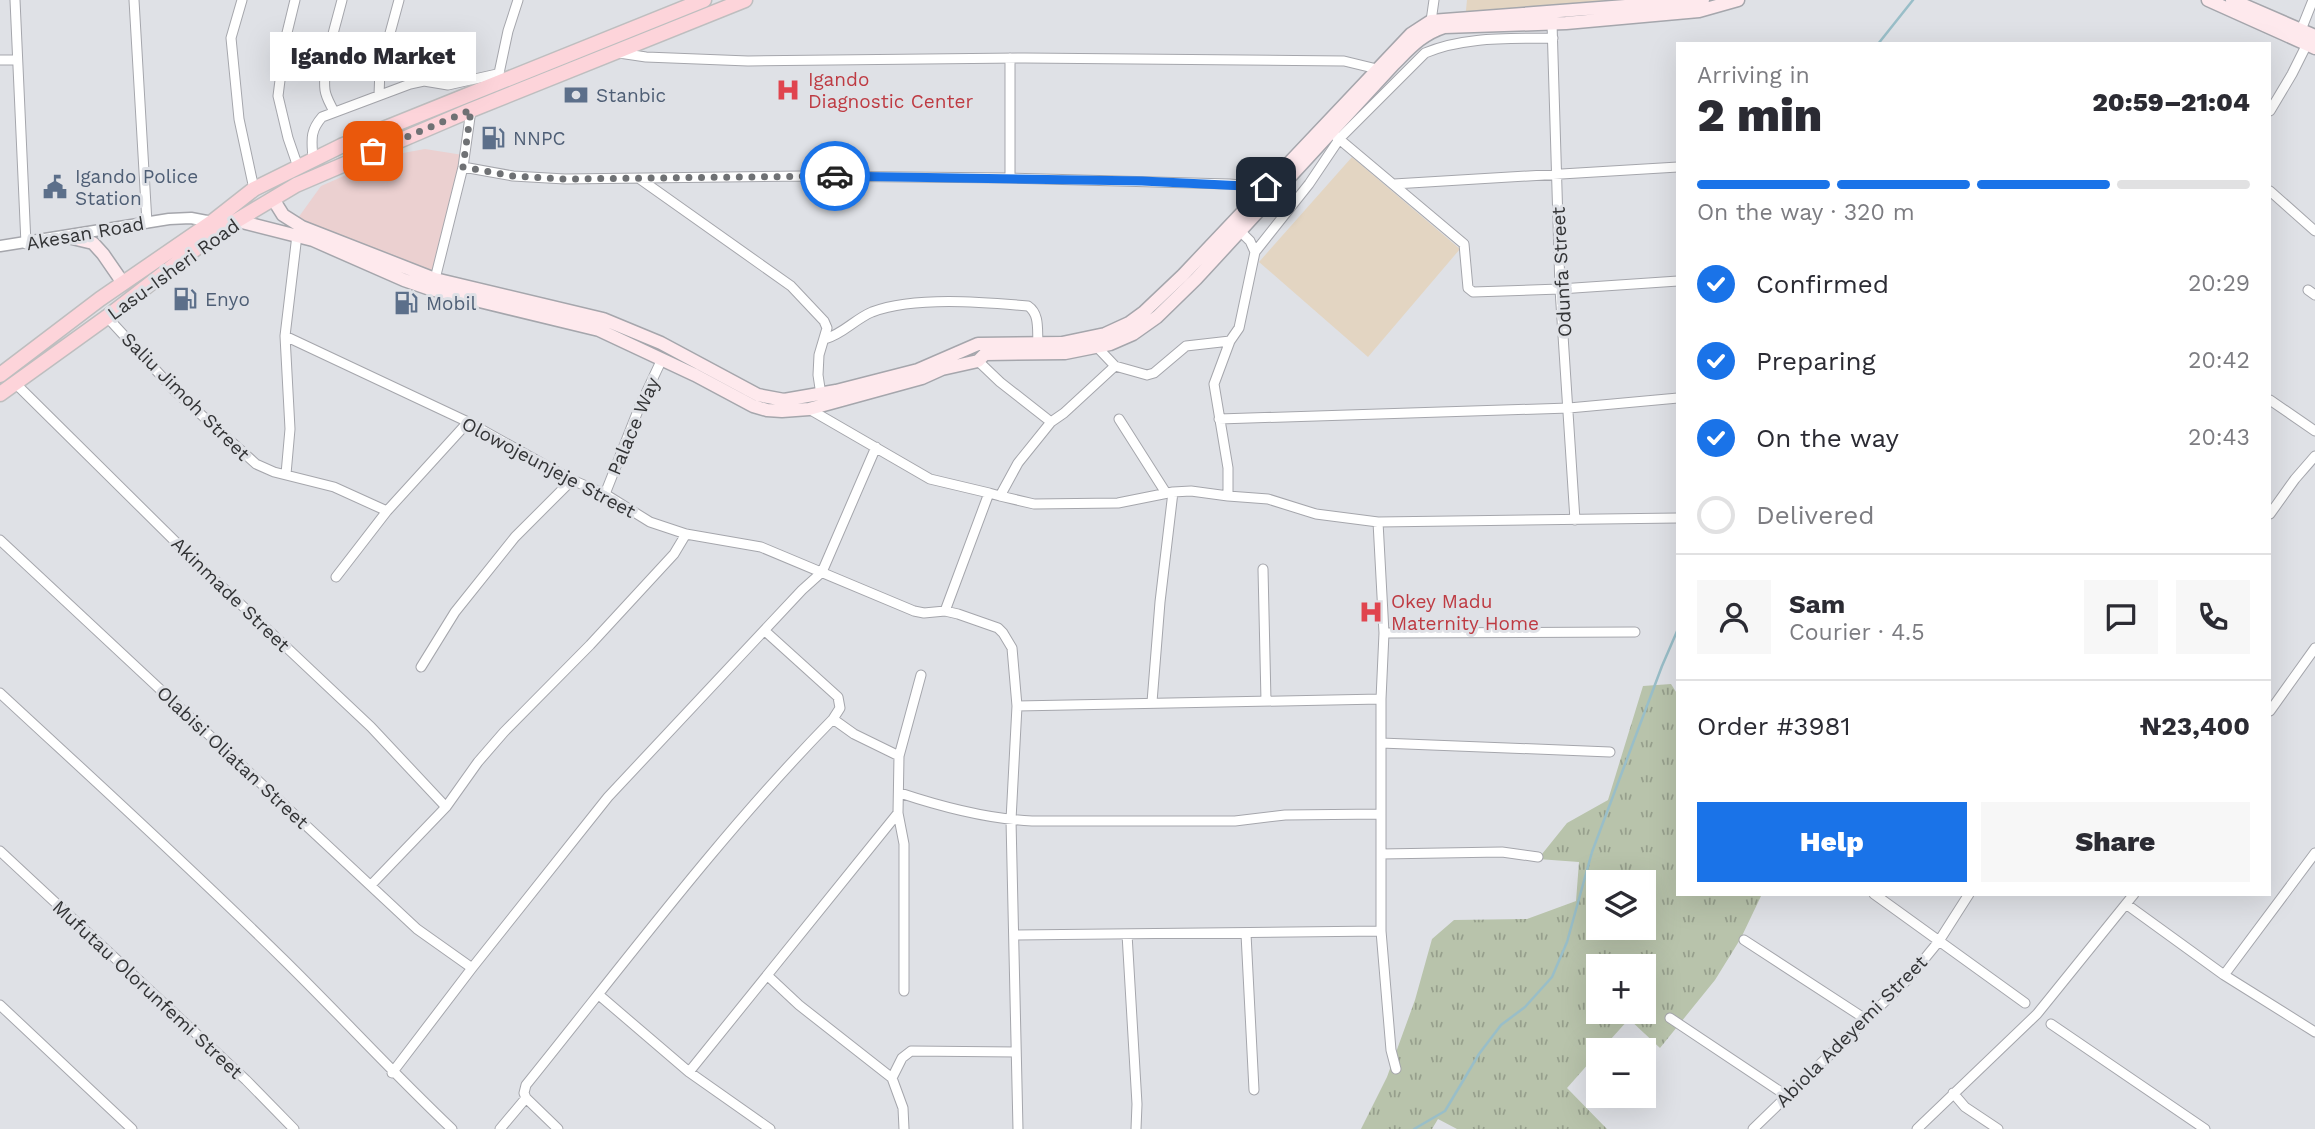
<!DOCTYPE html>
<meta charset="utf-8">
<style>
body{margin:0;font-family:"Work Sans",sans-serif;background:#f7f7f7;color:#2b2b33;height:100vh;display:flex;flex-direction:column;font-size:26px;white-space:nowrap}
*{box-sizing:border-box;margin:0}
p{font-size:23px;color:#7c7c81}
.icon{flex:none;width:38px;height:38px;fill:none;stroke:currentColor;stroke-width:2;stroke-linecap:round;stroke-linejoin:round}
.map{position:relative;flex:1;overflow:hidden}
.details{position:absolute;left:1676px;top:42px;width:595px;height:854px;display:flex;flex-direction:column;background:#fff;border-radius:0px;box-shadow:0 7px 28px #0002}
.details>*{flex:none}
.controls{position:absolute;left:1586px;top:870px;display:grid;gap:14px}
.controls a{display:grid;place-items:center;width:70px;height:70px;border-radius:0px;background:#fff;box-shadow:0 7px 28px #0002;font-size:35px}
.pin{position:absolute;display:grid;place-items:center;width:60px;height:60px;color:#fff;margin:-30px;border-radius:14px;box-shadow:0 4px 10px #0006}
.courier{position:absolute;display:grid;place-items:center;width:70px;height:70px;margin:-35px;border:5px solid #1a73e8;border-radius:50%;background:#fff;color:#222;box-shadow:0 2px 9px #0007}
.bubble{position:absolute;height:49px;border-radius:0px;background:#fff;box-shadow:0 7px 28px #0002;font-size:23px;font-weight:800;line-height:49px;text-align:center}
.head em{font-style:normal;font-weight:800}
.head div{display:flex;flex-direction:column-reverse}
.head{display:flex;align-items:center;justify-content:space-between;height:119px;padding:0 21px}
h1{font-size:46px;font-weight:800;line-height:52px}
.bar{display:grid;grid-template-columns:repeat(4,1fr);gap:10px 7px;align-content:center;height:84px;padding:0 21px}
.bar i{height:9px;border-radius:5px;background:#e1e1e2}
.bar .current{background:#1a73e8}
.bar p{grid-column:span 4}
.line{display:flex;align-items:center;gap:18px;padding:0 21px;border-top:2px solid #e1e1e2}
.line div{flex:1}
.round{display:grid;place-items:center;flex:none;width:74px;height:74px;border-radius:0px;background:#f7f7f7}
ol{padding:0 21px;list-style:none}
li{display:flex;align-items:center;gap:21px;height:77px}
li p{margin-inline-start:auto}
li .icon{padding:7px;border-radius:50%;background:#1a73e8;color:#fff;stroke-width:4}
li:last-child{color:#7c7c81}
li i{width:38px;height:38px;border:4px solid #e1e1e2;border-radius:50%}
.cta{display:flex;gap:14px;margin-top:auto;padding:14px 21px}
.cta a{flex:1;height:80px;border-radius:0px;background:#1a73e8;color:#fff;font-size:28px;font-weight:800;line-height:80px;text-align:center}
.cta a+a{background:#f7f7f7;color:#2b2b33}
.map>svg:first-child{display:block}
.commercial{fill:#ebd0d0}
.education{fill:#e3d5c2}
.grass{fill:url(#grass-tufts);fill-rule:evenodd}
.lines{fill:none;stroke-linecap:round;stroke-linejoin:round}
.stream{stroke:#99bec8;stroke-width:2.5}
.minor-casing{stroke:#a5a6ac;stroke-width:11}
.tertiary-casing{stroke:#a5a6ac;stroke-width:13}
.secondary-casing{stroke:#a5a6ac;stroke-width:15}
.primary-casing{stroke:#bebebf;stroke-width:17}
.minor{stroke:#fff;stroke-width:9}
.tertiary{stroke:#fff;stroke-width:10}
.secondary{stroke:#fee9ed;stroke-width:12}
.primary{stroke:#fdd4da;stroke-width:14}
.done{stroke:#6f7174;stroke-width:7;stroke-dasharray:0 12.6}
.route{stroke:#1a73e8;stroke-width:9}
.labels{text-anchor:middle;stroke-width:6;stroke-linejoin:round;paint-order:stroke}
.health-label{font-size:19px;fill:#be3a42;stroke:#dfe1e6;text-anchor:start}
.service-label{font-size:19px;fill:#4e5e75;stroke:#dfe1e6;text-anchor:start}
.street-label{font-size:19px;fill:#333436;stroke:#dfe1e6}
</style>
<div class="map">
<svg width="2315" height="1129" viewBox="0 0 2315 1129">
<defs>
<pattern id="grass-tufts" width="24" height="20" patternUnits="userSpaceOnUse" patternTransform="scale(1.75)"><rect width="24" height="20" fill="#b8c3ab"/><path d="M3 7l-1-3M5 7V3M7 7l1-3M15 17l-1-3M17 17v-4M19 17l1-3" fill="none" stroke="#969f8c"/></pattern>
</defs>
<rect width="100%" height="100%" fill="#dfe1e6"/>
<path class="commercial" d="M425,149l38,6 -31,120 -60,-23 -74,-34 23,-32 71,-31z"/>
<path class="education" d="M1467,0h259l-140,16 -121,4z
M1352,157l108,92 -92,108 -109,-95z"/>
<path class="grass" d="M1671,684l7,11v199h84l-21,44 -26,42 -55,68 -31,-29 -28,31h-3v3l-31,35 40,41h-150l-19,-10 -6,10h-71l26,-52 28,-77 17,-61 22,-19 73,-1 49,-18 3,-39 -41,-3 29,-36 41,-23 35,-114zM1598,882h45v46h-45zM1598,966h45v46h-45z"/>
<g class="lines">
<path class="stream" d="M1878,44l35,-44
M1414,1129l31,-18 34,-57 22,-29 24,-18 27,-30 15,-35 25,-90 70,-186 16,-37"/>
<g class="minor-casing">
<path id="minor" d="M15,0l11,244
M134,0l13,223
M242,0l-11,38 8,81 15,70
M295,0l-10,41 -7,55 10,42 10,29
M1431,21l3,-21
M1552,23l8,266 15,231
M2301,30l12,-30
M619,53l27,4 102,4 277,-3 319,3 33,8
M1010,58v120
M0,60h16
M498,78l10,-47 10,-31
M379,95l1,-25 19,-70
M2270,111l22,-37 15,-30
M334,112c-3,-7 -8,-14 -9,-22 -3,-23 11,-66 17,-90
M1332,133l132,111 4,44 5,4 87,-3 118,-8
M313,160c-1,-19 -4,-28 9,-43l88,-33 14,-3 24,4 49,-11
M463,167l50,9 52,3 238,-3 207,2 219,6 37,3
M640,179l151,107 33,35 3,7 -8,27 -1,20 3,20
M1394,184l284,-17
M2270,191l45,40
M1271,196l14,17
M1240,231l10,10 5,11 -16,76 -9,13 -16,43 14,84v28l40,3 48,15 62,8 300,-4
M1255,252l54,-68 31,-46 85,-85c40,-17 85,-14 128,-15
M435,279l28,-112 8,-57
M2308,290l7,5
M107,317l69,75 80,72 18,8 60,15 53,24
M285,336l183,86 104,58 33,14 45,28 36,12 75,13 153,64 10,2 21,-2 13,3 40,14 5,5 9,15 5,58 -6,114 7,309
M825,339c18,-5 30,-20 47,-27 42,-16 111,-10 156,-6 12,8 9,24 10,37
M1097,347l18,19 32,9 7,-2 32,-27 44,-5
M978,361l22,21 51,40
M15,383l184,182 172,162 75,80
M2270,400l45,31
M809,409l121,70 59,14
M1119,419l47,74
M1219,419l350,-11 109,-10
M286,474l4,-45 -5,-93 12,-101
M605,494l34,-86 23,-49
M1000,496l34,8 84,-1 55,-11 18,-1 37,5
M2270,514l25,-35 20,-23
M1378,522l6,111 -3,66v232l10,119 5,19
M0,540l417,389 55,39
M1263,569l3,132
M336,577l51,-66 81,-89
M945,611l44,-118 11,3 18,-33 33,-41 13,-9 51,-47
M1384,633l251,-1
M421,667l34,-55 60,-75 57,-57
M0,693c95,88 191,175 283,266 57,56 111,115 169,170
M1152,702l8,-100 13,-110
M1017,706l364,-7
M2270,711l45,-63
M833,719l21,15 45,22
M1381,743l229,9
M900,793c42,14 88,26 132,28h203l50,-6 96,-1
M0,851l246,229 48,49
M1381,854l121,-2 36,5
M371,885l75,-78 32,-45 26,-30 86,-87 84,-91 12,-20
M1874,894l151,109
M2126,904l98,71 91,57
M1127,934l10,170 -1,25
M1246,934l8,156
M1015,935l366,-4
M1744,940l123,80
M2224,975l91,-122
M768,976l31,29 93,73 11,30 1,21
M904,991v-147l-6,-31 1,-57 22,-81
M599,995l90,77 81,57
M0,1005l132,124
M1670,1018l117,78
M2051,1024l154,105
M689,1072l209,-259
M392,1073l80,-105 136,-171 194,-207 20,-18 54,-125
M892,1078l10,-20 9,-7 105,1
M1953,1093l12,14 33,22
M526,1098l32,31
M500,1129l26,-31 -2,-5 2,-8c100,-124 196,-253 307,-366l7,-11 -2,-11 -73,-66
M1753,1129l155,-150 31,-38 30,-47
M1917,1129l120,-115 97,-120"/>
</g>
<g class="tertiary-casing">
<path id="tertiary" d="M0,246l169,-27 22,-1 21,4"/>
</g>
<g class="secondary-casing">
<path id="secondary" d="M2208,0l107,48
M2232,0l83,36
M273,199l10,16 19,12 133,52 168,40 58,24 97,52 26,5 52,-9 82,-21 60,-26 84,-1 43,-9 24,-11 15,-11 39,-37 228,-241 20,-13 272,-21
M238,221l75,19 91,40 26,9 169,41 96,45 58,31 14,4 15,1 27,-2 113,-31 20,-9 36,-8 7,-7 80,-1 45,-9 23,-10 24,-17 39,-38 198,-215c16,-16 28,-30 50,-37l122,-4 133,-12 39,-11
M68,237l25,6 10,11 20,29"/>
</g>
<g class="primary-casing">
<path id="primary" d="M0,375l100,-76 112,-77 42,-33 87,-43 363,-146
M0,394l107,-77 109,-84 80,-48 175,-75 274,-110"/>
</g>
<use href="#minor" class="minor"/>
<use href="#tertiary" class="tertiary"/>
<use href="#secondary" class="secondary"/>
<use href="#primary" class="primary"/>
</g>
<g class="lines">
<path class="done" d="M373,151l98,-41 -8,57 50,9 52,3 270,-3"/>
<path class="route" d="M835,176l307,5 124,6"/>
</g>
<defs>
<g id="hospital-bare" transform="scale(1.89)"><path d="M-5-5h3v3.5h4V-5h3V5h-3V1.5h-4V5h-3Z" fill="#e0444e" stroke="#dfe1e6" stroke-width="2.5" paint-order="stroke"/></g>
<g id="bank-bare" transform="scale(1.89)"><path d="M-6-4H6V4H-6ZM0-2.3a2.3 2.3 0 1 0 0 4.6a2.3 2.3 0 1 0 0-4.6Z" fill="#5c6f8a" stroke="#dfe1e6" stroke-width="2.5" paint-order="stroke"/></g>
<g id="fuel-bare" transform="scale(1.89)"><path d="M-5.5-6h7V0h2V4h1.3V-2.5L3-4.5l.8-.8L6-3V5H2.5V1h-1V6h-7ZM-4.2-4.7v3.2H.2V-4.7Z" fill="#5c6f8a" stroke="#dfe1e6" stroke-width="2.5" paint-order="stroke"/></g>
<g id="civic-bare" transform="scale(1.89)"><path d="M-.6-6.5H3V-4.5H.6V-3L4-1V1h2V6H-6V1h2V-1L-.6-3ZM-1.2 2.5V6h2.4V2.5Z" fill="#5c6f8a" stroke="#dfe1e6" stroke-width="2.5" paint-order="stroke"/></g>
</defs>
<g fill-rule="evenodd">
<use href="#hospital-bare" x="788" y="90"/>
<use href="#bank-bare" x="576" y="95"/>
<use href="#fuel-bare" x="493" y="138"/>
<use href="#civic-bare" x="55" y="187"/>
<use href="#fuel-bare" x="185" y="299"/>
<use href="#fuel-bare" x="406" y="303"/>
<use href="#hospital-bare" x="1371" y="612"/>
</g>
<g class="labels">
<g class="health-label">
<text x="808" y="86">Igando<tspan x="808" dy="22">Diagnostic Center</tspan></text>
<text x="1391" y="608">Okey Madu<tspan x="1391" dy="22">Maternity Home</tspan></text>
</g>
<g class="service-label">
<text x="596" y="102">Stanbic</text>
<text x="513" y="145">NNPC</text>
<text x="75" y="183">Igando Police<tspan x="75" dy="22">Station</tspan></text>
<text x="205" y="306">Enyo</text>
<text x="426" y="310">Mobil</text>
</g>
<g class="street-label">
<text transform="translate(85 233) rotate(-10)" y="7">Akesan Road</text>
<text transform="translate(173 269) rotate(-36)" y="7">Lasu-Isheri Road</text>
<text transform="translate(1561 272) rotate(-93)" y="7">Odunfa Street</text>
<text transform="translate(186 396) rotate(45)" y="7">Saliu Jimoh Street</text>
<text transform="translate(633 426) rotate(-67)" y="7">Palace Way</text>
<text transform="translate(549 467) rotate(28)" y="7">Olowojeunjeje Street</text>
<text transform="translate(231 594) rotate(44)" y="7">Akinmade Street</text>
<text transform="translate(233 757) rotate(43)" y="7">Olabisi Oliatan Street</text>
<text transform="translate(148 989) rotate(43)" y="7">Mufutau Olorunfemi Street</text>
<text transform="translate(1851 1031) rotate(-45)" y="7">Abiola Adeyemi Street</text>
</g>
</g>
</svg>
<div class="controls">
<a><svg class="icon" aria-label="layers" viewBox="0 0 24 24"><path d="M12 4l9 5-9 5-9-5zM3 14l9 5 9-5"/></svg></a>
<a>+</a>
<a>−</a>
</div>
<div class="pin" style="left:373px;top:151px;background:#ea580c"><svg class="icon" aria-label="bag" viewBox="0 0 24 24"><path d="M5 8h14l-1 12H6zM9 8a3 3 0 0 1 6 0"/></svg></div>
<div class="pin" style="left:1266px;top:187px;background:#1f2937"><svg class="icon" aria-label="home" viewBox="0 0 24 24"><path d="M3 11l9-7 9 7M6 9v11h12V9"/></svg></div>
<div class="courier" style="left:835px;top:176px"><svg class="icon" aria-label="car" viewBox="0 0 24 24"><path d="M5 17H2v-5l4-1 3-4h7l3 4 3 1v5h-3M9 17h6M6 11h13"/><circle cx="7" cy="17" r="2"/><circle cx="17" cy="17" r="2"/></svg></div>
<div class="bubble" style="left:270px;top:32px;width:206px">Igando Market</div>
<section class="details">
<div class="head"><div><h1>2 min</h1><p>Arriving in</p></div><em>20:59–21:04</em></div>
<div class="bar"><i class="current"></i><i class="current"></i><i class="current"></i><i></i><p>On the way · 320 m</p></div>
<ol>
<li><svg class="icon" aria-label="check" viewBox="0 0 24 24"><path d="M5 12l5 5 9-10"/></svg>Confirmed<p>20:29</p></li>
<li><svg class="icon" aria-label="check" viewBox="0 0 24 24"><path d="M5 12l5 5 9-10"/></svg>Preparing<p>20:42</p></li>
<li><svg class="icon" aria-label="check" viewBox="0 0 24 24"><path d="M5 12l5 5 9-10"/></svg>On the way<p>20:43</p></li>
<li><i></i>Delivered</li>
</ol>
<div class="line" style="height:126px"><a class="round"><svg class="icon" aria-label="person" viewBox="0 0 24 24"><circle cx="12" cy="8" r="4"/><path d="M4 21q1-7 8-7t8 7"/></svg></a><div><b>Sam</b><p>Courier · 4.5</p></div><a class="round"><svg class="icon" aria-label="chat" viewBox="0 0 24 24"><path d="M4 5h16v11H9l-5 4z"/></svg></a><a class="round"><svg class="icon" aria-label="phone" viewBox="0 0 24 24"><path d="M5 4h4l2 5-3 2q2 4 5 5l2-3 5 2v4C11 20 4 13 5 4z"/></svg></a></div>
<div class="line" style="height:91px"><div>Order #3981</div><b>₦23,400</b></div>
<div class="cta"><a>Help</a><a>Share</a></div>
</section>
</div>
